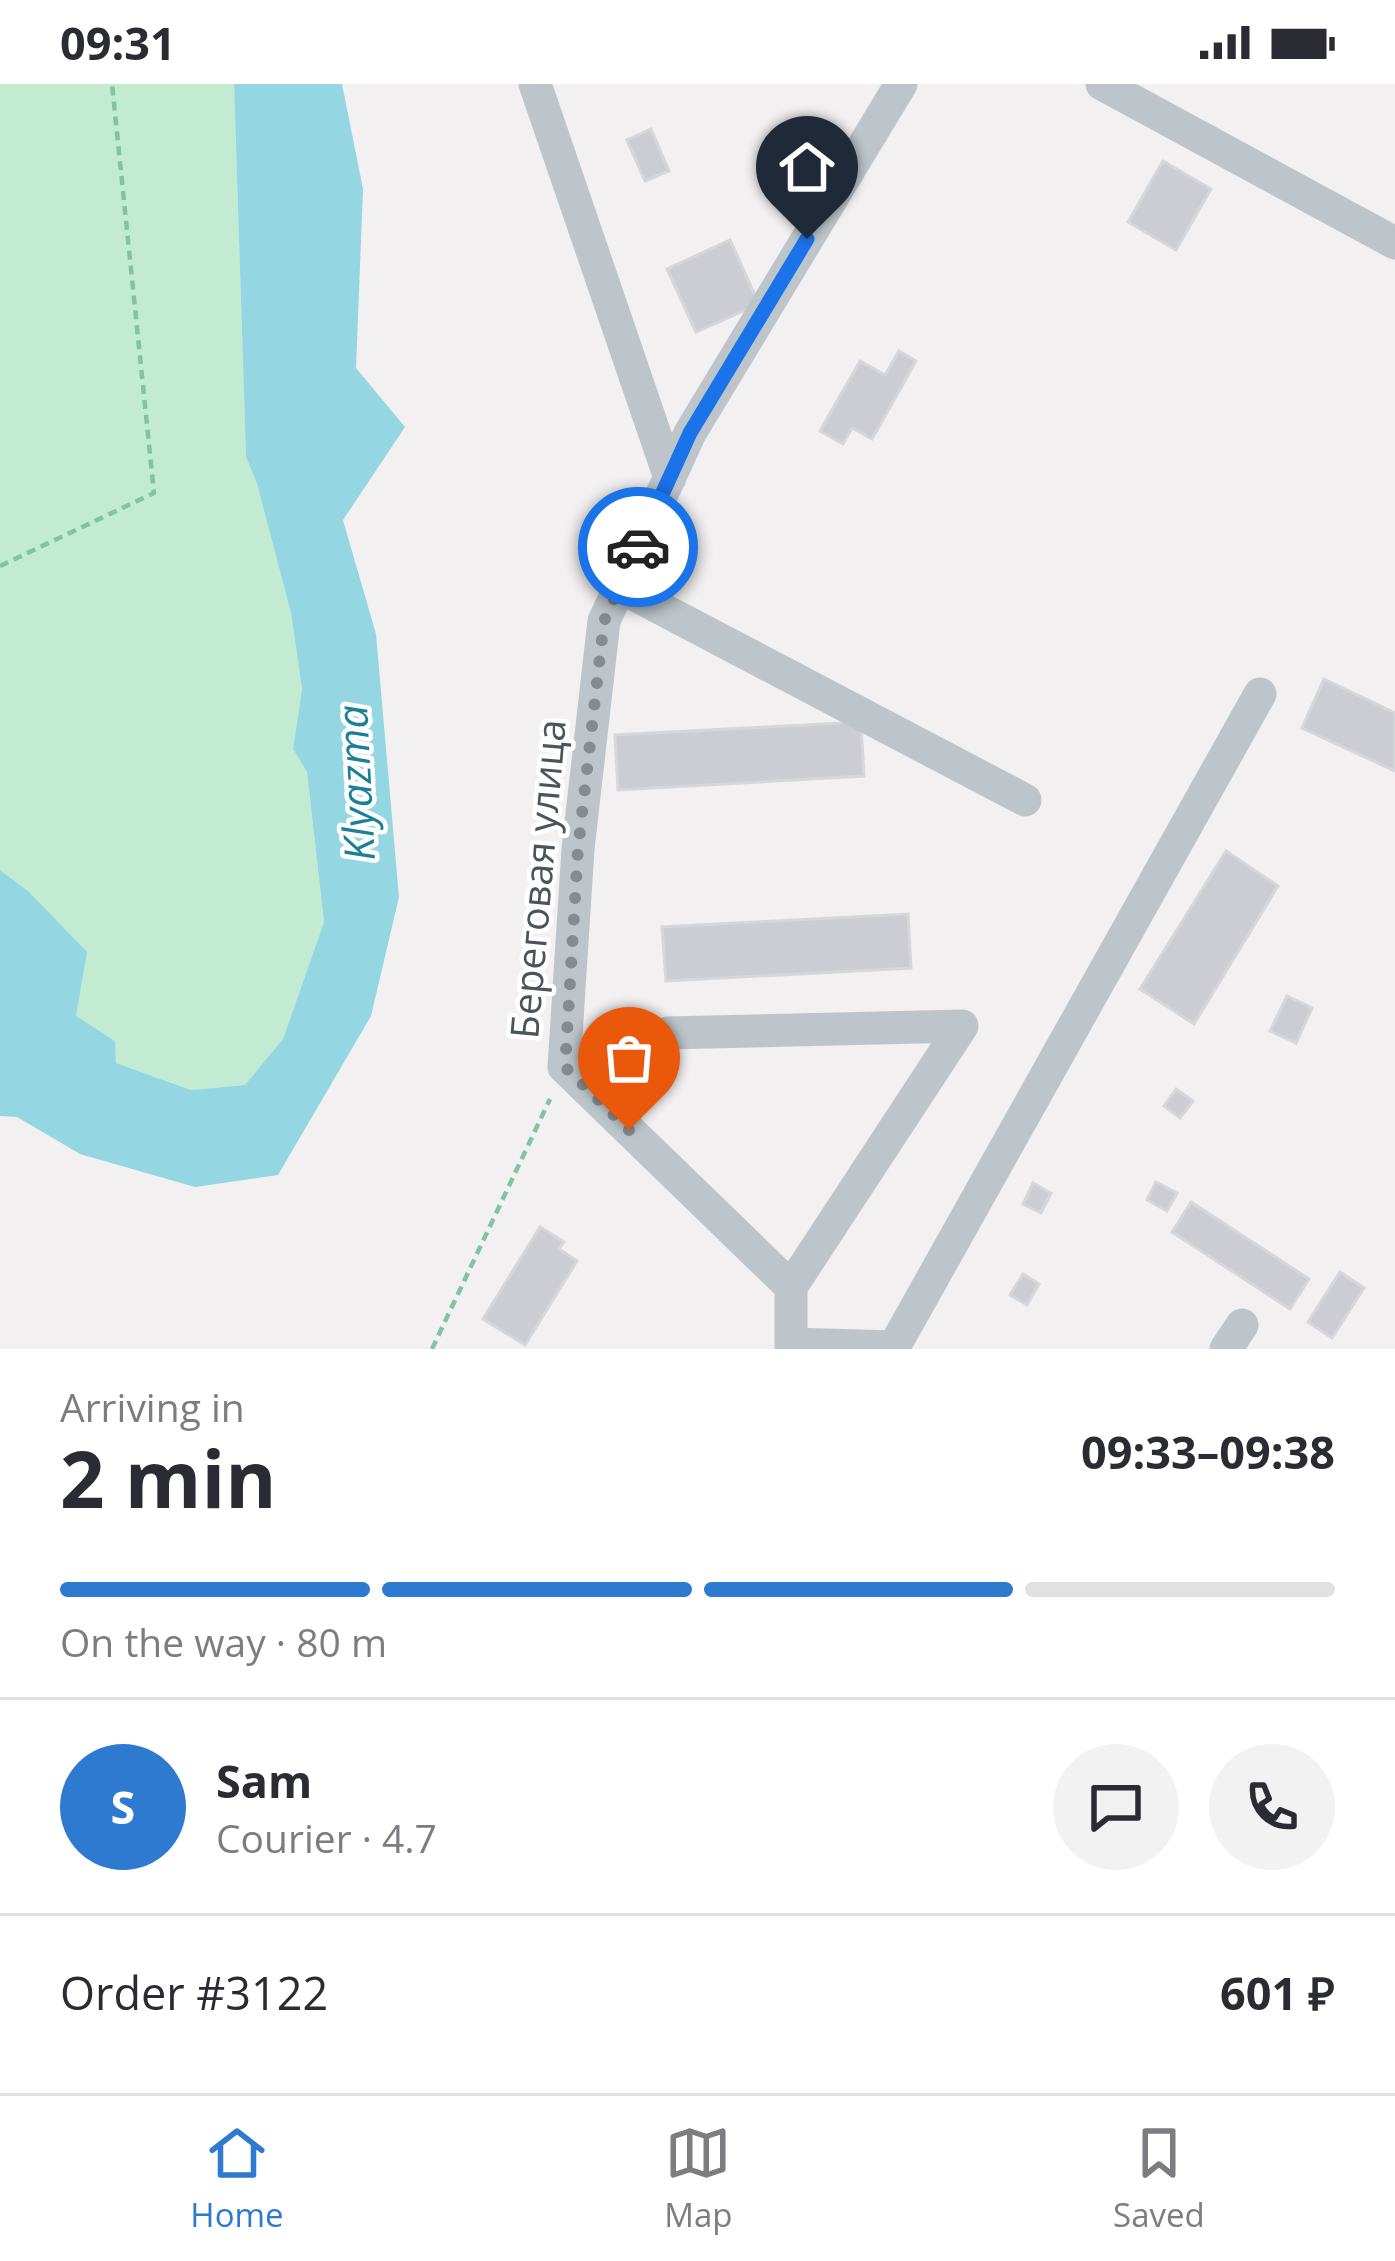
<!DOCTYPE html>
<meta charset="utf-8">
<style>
body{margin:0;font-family:"Open Sans",sans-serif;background:#f2f2f3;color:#2b2b33;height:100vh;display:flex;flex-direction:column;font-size:45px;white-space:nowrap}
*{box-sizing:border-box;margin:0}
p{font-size:39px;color:#7c7c81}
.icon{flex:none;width:66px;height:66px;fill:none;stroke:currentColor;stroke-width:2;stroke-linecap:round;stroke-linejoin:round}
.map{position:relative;height:1265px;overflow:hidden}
.details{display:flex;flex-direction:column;background:#fff;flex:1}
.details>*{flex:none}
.pin{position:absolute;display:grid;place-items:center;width:102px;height:102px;color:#fff;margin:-123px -51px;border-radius:50% 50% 50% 0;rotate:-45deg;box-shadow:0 0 12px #0007}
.pin .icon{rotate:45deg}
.courier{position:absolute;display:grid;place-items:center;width:120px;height:120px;margin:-60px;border:9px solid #1a73e8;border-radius:50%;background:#fff;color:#222;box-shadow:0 3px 15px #0007}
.overview em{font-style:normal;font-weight:700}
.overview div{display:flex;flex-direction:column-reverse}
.overview{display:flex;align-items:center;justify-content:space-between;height:204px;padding:0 60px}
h1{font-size:78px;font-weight:700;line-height:90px}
.bar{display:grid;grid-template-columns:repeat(4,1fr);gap:18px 12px;align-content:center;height:144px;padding:0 60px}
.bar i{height:15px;border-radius:9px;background:#e1e1e2}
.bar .active{background:#2d7ad0}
.bar p{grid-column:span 4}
.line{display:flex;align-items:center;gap:30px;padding:0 60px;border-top:3px solid #e1e1e2}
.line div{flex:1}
.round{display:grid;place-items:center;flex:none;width:126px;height:126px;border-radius:63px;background:#f2f2f3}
.status{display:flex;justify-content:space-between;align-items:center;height:84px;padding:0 60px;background:#fff;direction:ltr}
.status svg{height:33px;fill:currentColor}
.tabs{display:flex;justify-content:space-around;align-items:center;height:168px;border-top:3px solid #e1e1e2;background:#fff;font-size:33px;color:#7c7c81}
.tabs a{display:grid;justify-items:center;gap:6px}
.tabs .active{color:#2d7ad0}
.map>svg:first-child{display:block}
.green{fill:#c3ebd1}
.water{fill:#95d6e3}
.building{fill:#cbcdd2;stroke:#d5d7db;stroke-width:3}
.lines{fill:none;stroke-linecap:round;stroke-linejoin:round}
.path{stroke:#7fc5a0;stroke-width:4.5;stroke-dasharray:9 6;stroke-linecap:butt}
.minor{stroke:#bdc5cb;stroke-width:33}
.done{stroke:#858b8f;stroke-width:12;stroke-dasharray:0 21.6}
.route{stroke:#1a73e8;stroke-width:15}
.labels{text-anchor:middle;stroke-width:9;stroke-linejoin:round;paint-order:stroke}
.street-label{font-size:39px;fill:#4a545b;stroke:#fff}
.water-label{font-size:42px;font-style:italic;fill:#1b8096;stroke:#fff}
</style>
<div class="status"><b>09:31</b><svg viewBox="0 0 49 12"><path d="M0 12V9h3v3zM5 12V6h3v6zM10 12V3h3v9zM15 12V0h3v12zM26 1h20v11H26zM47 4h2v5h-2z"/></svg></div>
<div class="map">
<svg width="1395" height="1265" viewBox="0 0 1395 1265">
<rect width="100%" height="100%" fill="#f2f0f0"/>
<path class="green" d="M0,0h234l12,373 11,27 34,129 11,76 -9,60 14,23 17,150 -41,117 -37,46 -55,5 -75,-27 -1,-22 -39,-24 -48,-126 -28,-21z"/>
<path class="water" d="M234,0h108l21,105 -7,179 49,59 -62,93 33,114 23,263 -28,119 -93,159 -83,12 -115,-33 -63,-37 -17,-1v-246l28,21 59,61 -11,64 39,25 1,22 75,27 54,-5 38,-46 41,-117 -17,-150 -14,-23 9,-60 -11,-76 -34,-129 -11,-27z"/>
<path class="building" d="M651,45l18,42 -24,10 -18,-41z
M1163,77l48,28 -35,61 -48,-28z
M730,156l29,64 -63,28 -29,-63z
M899,267l17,10 -44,78 -20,-11 -9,16 -23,-13 40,-70 25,14z
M1324,595l71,34v58l-93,-43z
M861,638l3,54 -246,14 -3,-55z
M1226,767l52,35 -84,138 -54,-35z
M908,830l3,54 -245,13 -4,-54z
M1287,912l25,12 -16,35 -26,-12z
M1176,1005l17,12 -13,17 -16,-12z
M1156,1098l21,11 -10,18 -20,-11z
M1033,1099l18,10 -10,20 -18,-9z
M1191,1118l118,77 -19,30 -118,-77z
M540,1143l24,15 -5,7 18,12 -52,84 -42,-26z
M1340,1188l24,16 -32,50 -24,-16z
M1023,1190l16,10 -12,21 -17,-10z"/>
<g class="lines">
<path class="path" d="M0,482l154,-73 -42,-409
M432,1265l118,-250"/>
<path class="minor" d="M535,0l135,394
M1102,0l293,159
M620,503l405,213
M667,949l295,-7 -171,261
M791,1260l103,3 366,-653
M791,1265v-62l-227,-220 14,-218 26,-228 86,-188 211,-349
M1226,1265l16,-24"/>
</g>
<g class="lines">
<path class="done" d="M629,1046l-64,-63 13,-218 26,-228 34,-74"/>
<path class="route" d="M638,463l52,-114 117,-194"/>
</g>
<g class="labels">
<g class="street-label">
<text transform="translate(538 795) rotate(-85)" y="14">Береговая улица</text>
</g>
<g class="water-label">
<text transform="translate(356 699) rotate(-93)" y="15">Klyazma</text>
</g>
</g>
</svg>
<div class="pin" style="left:629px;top:1046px;background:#ea580c"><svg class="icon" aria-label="bag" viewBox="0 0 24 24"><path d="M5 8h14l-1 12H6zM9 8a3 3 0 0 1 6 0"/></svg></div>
<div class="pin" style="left:807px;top:155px;background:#1f2937"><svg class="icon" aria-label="home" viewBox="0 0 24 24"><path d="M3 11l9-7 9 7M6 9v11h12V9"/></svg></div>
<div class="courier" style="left:638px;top:463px"><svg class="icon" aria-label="car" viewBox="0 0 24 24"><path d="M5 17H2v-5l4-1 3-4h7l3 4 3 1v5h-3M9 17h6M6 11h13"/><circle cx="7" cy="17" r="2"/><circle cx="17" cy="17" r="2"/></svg></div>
</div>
<section class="details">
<div class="overview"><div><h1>2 min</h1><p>Arriving in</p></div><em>09:33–09:38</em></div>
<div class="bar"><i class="active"></i><i class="active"></i><i class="active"></i><i></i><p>On the way · 80 m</p></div>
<div class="line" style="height:216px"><b class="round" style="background:#2d7ad0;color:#fff">S</b><div><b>Sam</b><p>Courier · 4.7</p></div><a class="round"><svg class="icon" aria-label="chat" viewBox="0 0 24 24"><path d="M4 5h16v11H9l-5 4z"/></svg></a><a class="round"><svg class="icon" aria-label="phone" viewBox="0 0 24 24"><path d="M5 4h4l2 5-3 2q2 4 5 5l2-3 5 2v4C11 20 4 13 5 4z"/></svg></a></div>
<div class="line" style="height:156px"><div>Order #3122</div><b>601 ₽</b></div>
</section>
<nav class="tabs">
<a class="active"><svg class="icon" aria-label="home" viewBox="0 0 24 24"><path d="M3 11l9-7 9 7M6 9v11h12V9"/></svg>Home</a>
<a><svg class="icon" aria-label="map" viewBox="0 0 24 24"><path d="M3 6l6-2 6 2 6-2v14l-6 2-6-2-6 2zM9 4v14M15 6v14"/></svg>Map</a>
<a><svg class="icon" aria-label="saved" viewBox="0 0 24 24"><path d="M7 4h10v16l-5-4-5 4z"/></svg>Saved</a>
</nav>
